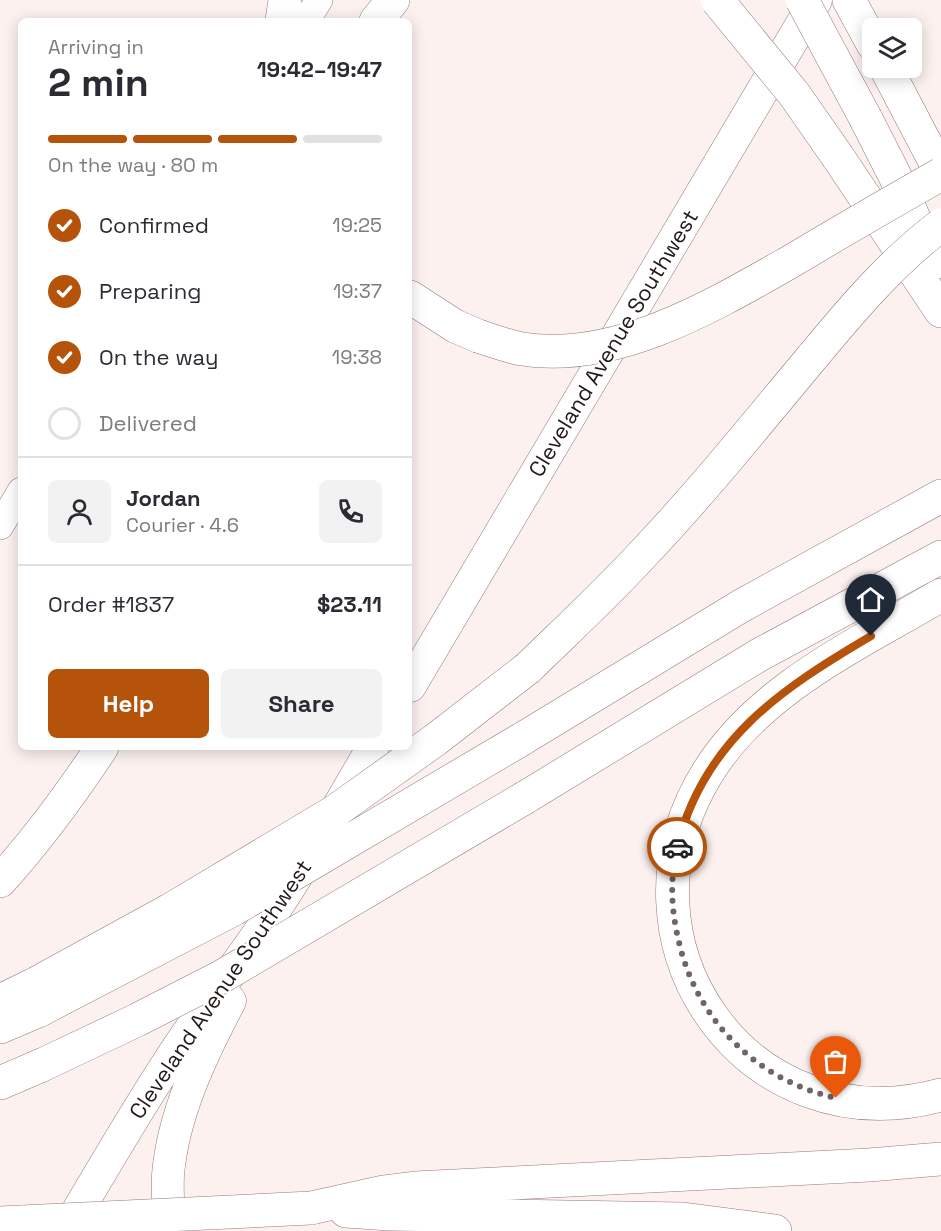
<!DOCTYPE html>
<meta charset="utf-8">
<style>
body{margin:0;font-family:"Space Grotesk",sans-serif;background:#f2f2f3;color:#2b2b33;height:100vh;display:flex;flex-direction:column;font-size:22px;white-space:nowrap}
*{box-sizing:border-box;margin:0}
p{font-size:20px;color:#7c7c81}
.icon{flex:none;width:33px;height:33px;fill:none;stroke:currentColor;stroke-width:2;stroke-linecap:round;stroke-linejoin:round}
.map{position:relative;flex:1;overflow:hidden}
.drawer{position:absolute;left:18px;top:18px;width:394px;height:732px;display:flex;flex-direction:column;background:#fff;border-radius:9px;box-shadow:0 3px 15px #0003}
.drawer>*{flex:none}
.fabs{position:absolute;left:862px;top:18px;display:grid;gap:12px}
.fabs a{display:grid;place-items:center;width:60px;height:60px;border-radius:9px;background:#fff;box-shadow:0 3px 15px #0003;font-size:30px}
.pin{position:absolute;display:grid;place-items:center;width:51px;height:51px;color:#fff;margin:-62px -26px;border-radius:50% 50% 50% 0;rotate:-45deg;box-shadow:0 0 6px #0007}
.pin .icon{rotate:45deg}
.courier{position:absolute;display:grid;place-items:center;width:60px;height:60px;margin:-30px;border:4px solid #b45309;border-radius:50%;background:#fff;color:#222;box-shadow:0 2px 8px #0007}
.summary em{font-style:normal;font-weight:800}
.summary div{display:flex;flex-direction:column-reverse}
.summary{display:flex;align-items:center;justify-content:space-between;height:102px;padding:0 30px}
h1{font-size:39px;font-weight:800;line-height:45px}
.bar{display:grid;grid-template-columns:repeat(4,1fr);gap:9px 6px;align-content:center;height:72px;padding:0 30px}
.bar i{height:8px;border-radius:4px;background:#e1e1e2}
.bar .current{background:#b45309}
.bar p{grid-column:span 4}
.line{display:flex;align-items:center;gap:15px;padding:0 30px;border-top:2px solid #e1e1e2}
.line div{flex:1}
.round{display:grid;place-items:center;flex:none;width:63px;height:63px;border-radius:9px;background:#f2f2f3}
ol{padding:0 30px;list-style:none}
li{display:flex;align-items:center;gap:18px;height:66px}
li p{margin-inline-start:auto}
li .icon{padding:6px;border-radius:50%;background:#b45309;color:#fff;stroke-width:4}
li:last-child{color:#7c7c81}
li i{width:33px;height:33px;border:3px solid #e1e1e2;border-radius:50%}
.cta{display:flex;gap:12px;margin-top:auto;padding:12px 30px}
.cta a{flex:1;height:69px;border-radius:9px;background:#b45309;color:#fff;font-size:24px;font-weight:800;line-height:69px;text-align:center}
.cta a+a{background:#f2f2f3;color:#2b2b33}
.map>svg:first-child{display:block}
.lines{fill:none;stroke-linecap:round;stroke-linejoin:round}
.tertiary-casing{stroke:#937b78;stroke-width:28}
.secondary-casing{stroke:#937b78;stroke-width:33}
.motorway-casing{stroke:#937b78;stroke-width:34}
.tertiary{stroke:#fff;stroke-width:27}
.secondary{stroke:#fff;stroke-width:32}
.motorway{stroke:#fff;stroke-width:33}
.motorway-bridge-casing{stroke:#937b78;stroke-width:34;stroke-linecap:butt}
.motorway-bridge{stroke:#fff;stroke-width:33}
.done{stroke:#6f6563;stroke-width:6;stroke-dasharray:0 10.8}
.route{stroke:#b45309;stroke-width:8}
.labels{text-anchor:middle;stroke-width:4.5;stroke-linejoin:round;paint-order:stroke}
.street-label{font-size:22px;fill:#231a18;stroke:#fff}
</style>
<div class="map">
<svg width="941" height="1231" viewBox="0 0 941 1231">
<rect width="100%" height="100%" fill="#fcf1ef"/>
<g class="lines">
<g class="tertiary-casing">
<path id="tertiary" d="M306,21l13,-21
M0,526l21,-35"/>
</g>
<g class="secondary-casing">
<path id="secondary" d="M410,686l406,-686
M334,814l39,-67
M66,1231c37,-63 74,-127 115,-188 41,-61 87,-118 124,-181
M169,1231c0,-18 -2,-38 -1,-56 5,-61 34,-121 62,-174"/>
</g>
<g class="motorway-casing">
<path id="motorway" d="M849,0l24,44
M282,21l3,-21
M376,21l17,-21
M886,68l55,105
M866,119l29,57 39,87
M838,157l103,154
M410,297l45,29 23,10
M941,595c-82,49 -181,93 -233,177 -105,168 38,376 233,323
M528,668c38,-37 77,-73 113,-112 61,-64 116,-133 173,-201
M522,739l219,-133 200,-110
M526,797l233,-142 182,-98
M0,881c38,-42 71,-87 102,-134
M0,1001l37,-18
M0,1027l40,-17
M0,1083l42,-18
M311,1208l72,-16 32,-4 454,-23 72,-6
M346,1211l44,3 293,5 92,12"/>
</g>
<use href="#tertiary" class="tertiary"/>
<use href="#secondary" class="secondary"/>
<use href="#motorway" class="motorway"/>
<g class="motorway-bridge-casing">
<path id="motorway-bridge" d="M717,0l77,94 44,63
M802,0l64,119
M478,336c15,5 29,10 44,13 95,15 194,-45 273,-90 48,-29 97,-57 146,-85
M814,355c39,-47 78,-93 127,-130
M37,983l133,-73 164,-98 101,-72 93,-72
M40,1010l194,-101 288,-170
M42,1065l95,-45 84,-43 305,-180
M0,1223l311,-15"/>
</g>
<use href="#motorway-bridge" class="motorway-bridge"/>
</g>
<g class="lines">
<path class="done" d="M677,847c-7,31 -6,61 1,91 17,80 77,142 158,160"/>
<path class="route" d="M677,847c27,-107 104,-158 194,-211"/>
</g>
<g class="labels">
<g class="street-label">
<text transform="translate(613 343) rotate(-59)" y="8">Cleveland Avenue Southwest</text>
<text transform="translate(220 989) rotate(-56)" y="8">Cleveland Avenue Southwest</text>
</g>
</g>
</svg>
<div class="fabs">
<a><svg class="icon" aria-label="layers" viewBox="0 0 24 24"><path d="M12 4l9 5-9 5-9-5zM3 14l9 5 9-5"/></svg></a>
</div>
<div class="pin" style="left:836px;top:1098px;background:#ea580c"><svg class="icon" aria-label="bag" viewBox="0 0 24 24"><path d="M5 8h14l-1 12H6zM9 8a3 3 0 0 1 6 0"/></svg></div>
<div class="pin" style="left:871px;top:636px;background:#1f2937"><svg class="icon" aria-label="home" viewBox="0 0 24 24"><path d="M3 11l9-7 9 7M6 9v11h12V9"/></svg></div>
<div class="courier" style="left:677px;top:847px"><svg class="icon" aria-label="car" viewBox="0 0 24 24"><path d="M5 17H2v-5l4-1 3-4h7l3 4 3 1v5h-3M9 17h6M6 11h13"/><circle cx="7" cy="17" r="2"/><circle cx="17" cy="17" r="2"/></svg></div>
<section class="drawer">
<div class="summary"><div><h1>2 min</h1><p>Arriving in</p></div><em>19:42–19:47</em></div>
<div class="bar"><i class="current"></i><i class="current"></i><i class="current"></i><i></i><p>On the way · 80 m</p></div>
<ol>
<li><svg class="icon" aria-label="check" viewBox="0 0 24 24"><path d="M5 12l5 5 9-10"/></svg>Confirmed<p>19:25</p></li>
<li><svg class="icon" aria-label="check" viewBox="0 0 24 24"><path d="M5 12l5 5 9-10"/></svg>Preparing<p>19:37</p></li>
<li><svg class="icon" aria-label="check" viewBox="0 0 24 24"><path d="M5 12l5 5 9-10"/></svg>On the way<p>19:38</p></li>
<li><i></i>Delivered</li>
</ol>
<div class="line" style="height:108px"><a class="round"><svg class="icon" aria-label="person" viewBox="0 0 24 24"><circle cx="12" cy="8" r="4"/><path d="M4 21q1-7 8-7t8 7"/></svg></a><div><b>Jordan</b><p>Courier · 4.6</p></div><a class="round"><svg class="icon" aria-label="phone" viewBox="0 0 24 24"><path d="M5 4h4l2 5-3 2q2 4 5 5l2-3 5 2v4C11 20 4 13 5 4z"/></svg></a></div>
<div class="line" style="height:78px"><div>Order #1837</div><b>$23.11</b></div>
<div class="cta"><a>Help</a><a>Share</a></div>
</section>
</div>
